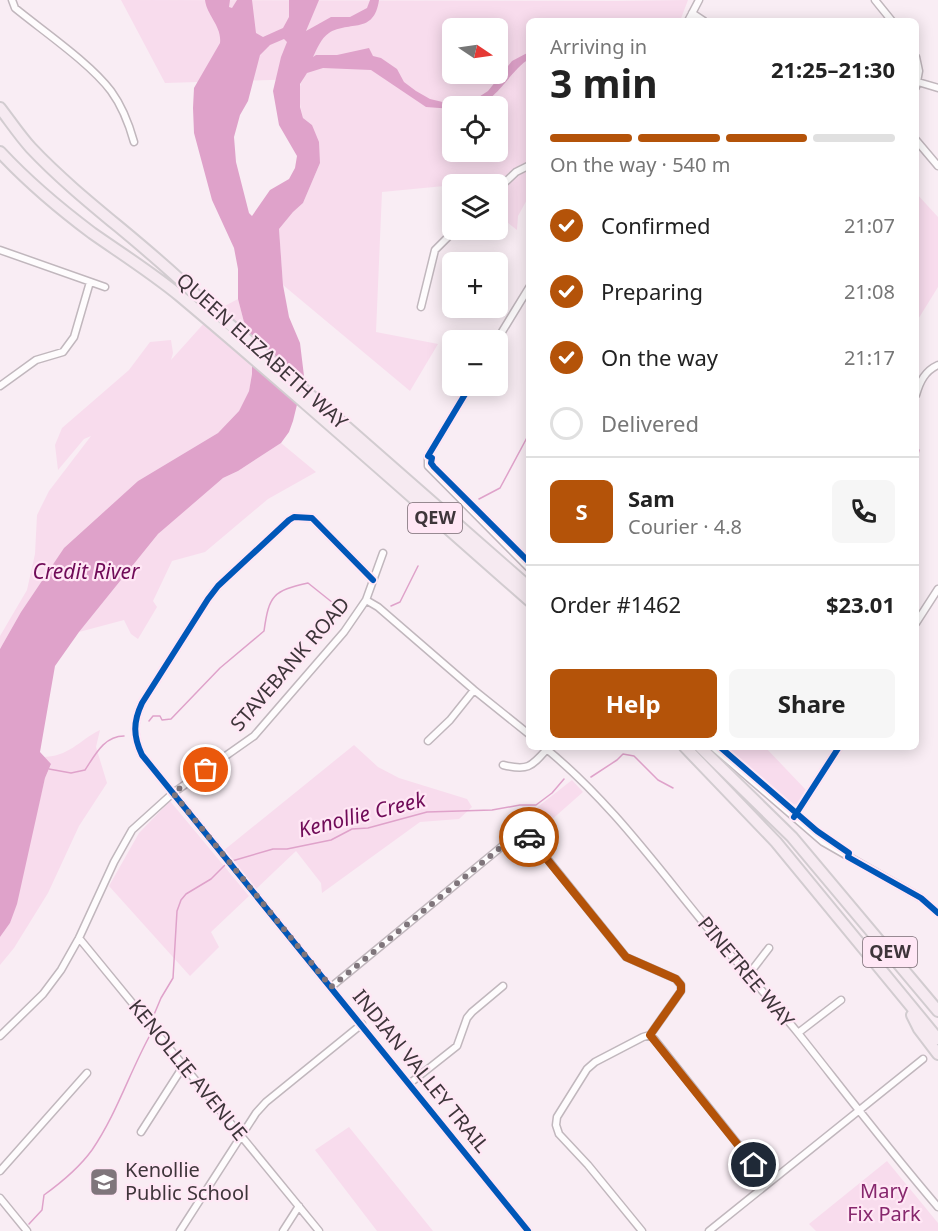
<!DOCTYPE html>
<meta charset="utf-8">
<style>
body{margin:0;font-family:"Noto Sans",sans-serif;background:#f6f6f6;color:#222;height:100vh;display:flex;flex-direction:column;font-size:22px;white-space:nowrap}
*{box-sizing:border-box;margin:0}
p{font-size:20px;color:#767676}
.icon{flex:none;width:33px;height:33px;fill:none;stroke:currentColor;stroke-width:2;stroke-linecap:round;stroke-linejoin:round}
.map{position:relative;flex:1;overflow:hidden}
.details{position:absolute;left:526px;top:18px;width:393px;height:732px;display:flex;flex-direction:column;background:#fff;border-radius:9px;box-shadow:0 3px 15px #0003}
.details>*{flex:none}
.needle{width:39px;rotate:103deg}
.fabs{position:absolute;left:442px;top:18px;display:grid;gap:12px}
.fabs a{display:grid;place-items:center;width:66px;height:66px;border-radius:9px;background:#fff;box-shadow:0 3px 15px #0003;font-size:30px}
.pin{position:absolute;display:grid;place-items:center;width:51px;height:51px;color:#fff;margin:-26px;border:3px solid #fff;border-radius:50%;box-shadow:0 2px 6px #0007}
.courier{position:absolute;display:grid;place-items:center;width:60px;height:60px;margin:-30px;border:4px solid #b45309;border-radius:50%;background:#fff;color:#222;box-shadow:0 2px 8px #0007}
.head em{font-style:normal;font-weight:700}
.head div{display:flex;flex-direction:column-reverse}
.head{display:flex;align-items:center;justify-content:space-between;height:102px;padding:0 24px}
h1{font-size:39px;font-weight:700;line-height:45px}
.bar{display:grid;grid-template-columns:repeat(4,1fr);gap:9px 6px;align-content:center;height:72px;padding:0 24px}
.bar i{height:8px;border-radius:4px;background:#e0e0e0}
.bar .on{background:#b45309}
.bar p{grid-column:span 4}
.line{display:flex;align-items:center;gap:15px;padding:0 24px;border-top:2px solid #e0e0e0}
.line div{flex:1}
.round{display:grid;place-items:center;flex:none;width:63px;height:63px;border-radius:9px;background:#f6f6f6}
ol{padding:0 24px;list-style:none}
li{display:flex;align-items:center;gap:18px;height:66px}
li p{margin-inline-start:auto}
li .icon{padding:6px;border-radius:50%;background:#b45309;color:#fff;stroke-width:4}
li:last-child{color:#767676}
li i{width:33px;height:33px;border:3px solid #e0e0e0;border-radius:50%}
.action{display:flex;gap:12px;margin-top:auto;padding:12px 24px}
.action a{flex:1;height:69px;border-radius:9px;background:#b45309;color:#fff;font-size:24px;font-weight:700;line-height:69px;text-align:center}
.action a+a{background:#f6f6f6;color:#222}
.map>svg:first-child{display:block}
.green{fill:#f8dced;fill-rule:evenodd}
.water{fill:#dfa2ca;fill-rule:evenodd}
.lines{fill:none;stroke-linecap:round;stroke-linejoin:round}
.stream{stroke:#dfa2ca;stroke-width:1.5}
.minor-casing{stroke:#c1b7bd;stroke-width:9}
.motorway-casing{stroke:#d2ccd0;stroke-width:14}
.minor{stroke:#fefcfd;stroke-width:6}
.motorway{stroke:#f6eaf1;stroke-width:10}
.cycleway-casing{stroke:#ffe7f5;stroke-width:10}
.cycleway{stroke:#0057b8;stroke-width:6}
.done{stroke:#7f757b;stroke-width:6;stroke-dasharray:0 10.8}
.route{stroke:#b45309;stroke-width:8}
.labels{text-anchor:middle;stroke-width:4.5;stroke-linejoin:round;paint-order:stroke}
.shield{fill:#ffe7f5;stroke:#786a72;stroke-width:1.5}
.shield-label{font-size:18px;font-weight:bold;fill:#3e353a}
.street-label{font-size:20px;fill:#3e353a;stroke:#ffe7f5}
.poi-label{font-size:20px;fill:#3e353a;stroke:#ffe7f5;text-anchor:start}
.park-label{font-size:20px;fill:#87276d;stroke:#ffe7f5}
.water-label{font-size:21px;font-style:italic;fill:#700b58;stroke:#ffe7f5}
</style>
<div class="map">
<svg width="938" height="1231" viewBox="0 0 938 1231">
<rect width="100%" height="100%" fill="#f9edf4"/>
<path class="green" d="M121,0l496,1 71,-1 -8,21h-150l-1,175 -11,20 -1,14 -19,-15v-31h-33l-83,8 -6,140 62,12 -28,47 -127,-106 -4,-56 14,-17 10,-9 17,-40 -8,-38 -9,-7c-3,-13 -7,-27 0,-39l-138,4zM453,28h45v46h-45zM453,106h45v46h-45z
M916,193l22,24v70l-21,34z
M238,299l14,54v21l-3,17 -10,20 -21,22 -80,48 -74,67 -43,64 -21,37v-13l27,-46 8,-36 2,-39 12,-24 42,-55 -7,3 -26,31 -3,-25 7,-17 67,-58 21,-28 21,-2 2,13 -2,7 44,-49z
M281,443l35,29 -48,27 -63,53 -33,9 -19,40 4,6 -19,32 -7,-5 -7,-14 -45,12 79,-98 15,-15 50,-41 15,-7z
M100,730l-4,17 11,36 -28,43 -31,67 -34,55 -14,17v-28l10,-14 35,-145 6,-13 -9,-8c27,0 36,-16 58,-27z
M354,745l24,22 21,11 68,21 5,8 -13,12 -39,3 -98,71 -1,-10 -25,-32 -41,39 -32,-39z
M726,747h39l41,43 -9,14 -5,1z
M572,780l11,12 -52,46 -15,-14z
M170,801l79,95 -38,36 8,15 -29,29 -81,-90 30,-53z
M349,1127l84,104h-56l-62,-81z
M887,1161l51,62v8h-122l-7,-7z"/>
<path class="water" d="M205,0h25l-1,7 3,1 5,-8h15l4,33 7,4 20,-9 6,-11v-17h30l-13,31 25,-14h19l17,-9 3,-8h9c-5,35 -29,20 -50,33 -8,5 -12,16 -16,24l3,-2h21l32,-7 4,8 8,2 16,11 7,13 12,9 14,8 21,5h17l20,-13 24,-30 17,-9v7c-20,12 -32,44 -57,47 -6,1 -13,0 -19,0v3l-27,-2 -55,-37 -48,-2 -16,5 -7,11v23l3,11 9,7 7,17 1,21 -17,40 -10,9 -14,17 4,56 6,32 11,26 4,33 -11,45 -4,11 -8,11 -43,28 -15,7 -65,56 -79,98 -24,34 -15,86 11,12 -6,14 -28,126 -7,19 -10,14v-288l21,-37 43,-64 74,-67 80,-48 21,-22 10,-20 3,-17v-21l-14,-54v-30l-4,-21 -22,-48 -18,-67 -1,-25 1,-20 26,-45c2,-17 -13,-27 -15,-43zM284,39l3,3 -6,15 -8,34 6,34 18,31 -2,12 -6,11 -19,11 -18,26 -3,-3 -13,-51 -2,-25 6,-22 8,-14 12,-46 10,-10z"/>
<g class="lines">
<path class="stream" d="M916,462l3,-12
M916,472v5
M479,499l21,-11 30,-56
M391,606l9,-4 18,-36
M149,721l4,-5h7l2,4 9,-1 49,-51 44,-37c5,-36 9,-40 44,-48l25,20h5
M49,769l22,4 14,-3c10,-15 19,-34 39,-34
M591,777l26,-17 6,-6 11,2 24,24 15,8
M232,861l41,-12h14l44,-9 21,-11 16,-1 59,-16 65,-2 28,-5h16l16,-12 12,-14
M153,1017l8,-19 12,-20 4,-67 4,-11 5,-6 25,-15 14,-14
M29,1224l13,-14 2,-15c18,-13 35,-27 48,-45 24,-35 37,-76 57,-113"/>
<g class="minor-casing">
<path id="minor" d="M12,0l3,8c28,23 75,55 96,83 11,15 18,33 23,51
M875,0l17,21
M692,13l12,8
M688,21l11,-21
M916,57l3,14 -3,16
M918,82l20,6
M916,140l22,26
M498,189l18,-17 14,-7
M0,250l105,37
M421,307l14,-57 20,-20
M497,340l33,-54
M0,386l36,-26 27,-8 11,-15 16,-55
M470,386l-42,70v10l102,103
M916,395c4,-14 9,-24 22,-30
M373,580l-61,-62 -18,-1 -5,3 -71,66 -10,13 -66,104c-9,19 -9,33 0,52l386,476
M366,600l12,7 96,83 56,45
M916,623l22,-34
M428,741l22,-21 24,-30
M544,747c63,51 111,117 162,179 30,36 62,70 92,107 46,58 91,117 140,174
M713,747l110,95 98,56 17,15
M503,765c25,6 28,2 44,-16
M794,817l45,-70
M79,938l240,293
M749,974l20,-26
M331,987l186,-153 5,-1 11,8 93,116 50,22 5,6v6l-31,44
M798,1033l43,-33
M0,1036l43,-42 18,-24 18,-32 35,-76 18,-32 41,-37 81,-57 90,-104 22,-32 17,-47
M409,1084l48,-38 10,-28 5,-6 31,-26
M141,1132l43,-67
M0,1171l87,-98
M0,1198l27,33
M180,1231l76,-118 10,-11 96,-78
M283,1231l16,-25
M642,1231l-54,-66 -29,-31 -3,-9 1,-8 30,-48 8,-7 48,-25 7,-2 5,5 113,142
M709,1231l214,-172"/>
</g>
<g class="motorway-casing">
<path id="motorway" d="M0,108c10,13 20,28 31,40 50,53 113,95 165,147l334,293
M0,152c27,29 60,57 92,81 30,21 60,40 88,63 119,100 234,203 350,305
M685,747l91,95 162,197
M700,747l92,90 146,174
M912,1015l7,14 19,25"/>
</g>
<use href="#minor" class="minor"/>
<use href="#motorway" class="motorway"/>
<g class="cycleway-casing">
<path id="cycleway" d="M470,386l-42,70 4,2 -1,5 3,4 96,96
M373,580l-61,-62 -18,-1 -5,3 -71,66 -10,13 -66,104c-9,19 -9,33 0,52l386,476
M720,747l97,84 32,22 -1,4 73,41 17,15
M794,817l45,-70"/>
</g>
<use href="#cycleway" class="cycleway"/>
</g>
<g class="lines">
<path class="done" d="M206,770l-33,23 158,194 186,-153 5,-1 7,4"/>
<path class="route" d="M529,837l97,120 50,22 5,6v6l-31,44 104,130"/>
</g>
<defs>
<g id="school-square" transform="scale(1.5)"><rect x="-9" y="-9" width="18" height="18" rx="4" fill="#7f757b" stroke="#ffe7f5"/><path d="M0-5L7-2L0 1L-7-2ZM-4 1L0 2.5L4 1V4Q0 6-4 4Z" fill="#fff"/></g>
</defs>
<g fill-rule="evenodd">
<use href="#school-square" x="104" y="1182"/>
</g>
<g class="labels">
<g class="shield">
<rect x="408" y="503" width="54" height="30" rx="4.5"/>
<rect x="863" y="937" width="54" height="30" rx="4.5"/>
</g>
<g class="shield-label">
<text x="435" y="524">QEW</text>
<text x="890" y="958">QEW</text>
</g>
<g class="street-label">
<text transform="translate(262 351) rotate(42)" y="7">QUEEN ELIZABETH WAY</text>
<text transform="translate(290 664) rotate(-49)" y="7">STAVEBANK ROAD</text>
<text transform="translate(746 972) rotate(50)" y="7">PINETREE WAY</text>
<text transform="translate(188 1070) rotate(51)" y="7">KENOLLIE AVENUE</text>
<text transform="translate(421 1071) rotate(51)" y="7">INDIAN VALLEY TRAIL</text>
</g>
<g class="poi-label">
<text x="125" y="1177">Kenollie<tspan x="125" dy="23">Public School</tspan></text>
</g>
<g class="park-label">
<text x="884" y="1198">Mary<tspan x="884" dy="23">Fix Park</tspan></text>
</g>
<g class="water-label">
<text x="86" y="579">Credit River</text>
<text transform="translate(362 815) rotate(-14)" y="7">Kenollie Creek</text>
</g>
</g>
</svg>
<div class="fabs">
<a><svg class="needle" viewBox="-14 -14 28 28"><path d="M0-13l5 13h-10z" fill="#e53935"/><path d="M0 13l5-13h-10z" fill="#767676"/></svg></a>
<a><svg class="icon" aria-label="locate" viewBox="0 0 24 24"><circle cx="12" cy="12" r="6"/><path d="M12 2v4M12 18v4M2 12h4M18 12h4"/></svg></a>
<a><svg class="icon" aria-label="layers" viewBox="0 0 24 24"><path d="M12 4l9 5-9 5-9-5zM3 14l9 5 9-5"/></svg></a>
<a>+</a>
<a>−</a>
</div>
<div class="pin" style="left:206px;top:770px;background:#ea580c"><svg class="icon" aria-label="bag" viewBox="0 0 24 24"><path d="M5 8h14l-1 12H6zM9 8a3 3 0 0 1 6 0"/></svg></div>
<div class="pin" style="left:754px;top:1165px;background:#1f2937"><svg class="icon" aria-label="home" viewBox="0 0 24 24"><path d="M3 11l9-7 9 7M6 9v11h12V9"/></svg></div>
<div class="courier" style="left:529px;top:837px"><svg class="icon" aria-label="car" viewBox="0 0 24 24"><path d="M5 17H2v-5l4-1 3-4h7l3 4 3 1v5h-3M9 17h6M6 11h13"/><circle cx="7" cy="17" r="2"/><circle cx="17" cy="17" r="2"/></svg></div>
<section class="details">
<div class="head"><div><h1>3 min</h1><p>Arriving in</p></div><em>21:25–21:30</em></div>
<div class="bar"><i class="on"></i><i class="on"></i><i class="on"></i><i></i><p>On the way · 540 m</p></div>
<ol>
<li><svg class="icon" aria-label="check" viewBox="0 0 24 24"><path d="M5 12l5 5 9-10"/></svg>Confirmed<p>21:07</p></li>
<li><svg class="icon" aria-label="check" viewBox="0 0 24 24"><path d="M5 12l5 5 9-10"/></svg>Preparing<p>21:08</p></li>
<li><svg class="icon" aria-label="check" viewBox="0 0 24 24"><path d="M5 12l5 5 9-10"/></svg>On the way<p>21:17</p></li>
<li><i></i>Delivered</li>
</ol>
<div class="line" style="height:108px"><b class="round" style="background:#b45309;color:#fff">S</b><div><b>Sam</b><p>Courier · 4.8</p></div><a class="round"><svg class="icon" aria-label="phone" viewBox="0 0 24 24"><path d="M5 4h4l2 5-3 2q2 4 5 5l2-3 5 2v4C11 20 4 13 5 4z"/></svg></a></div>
<div class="line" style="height:78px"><div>Order #1462</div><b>$23.01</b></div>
<div class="action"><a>Help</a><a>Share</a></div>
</section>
</div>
